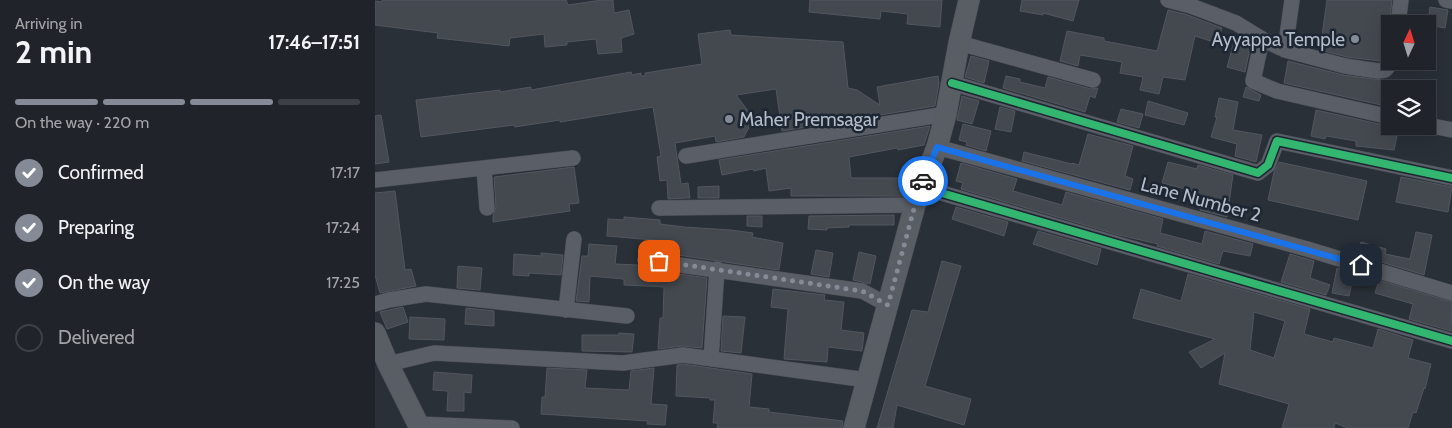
<!DOCTYPE html>
<meta charset="utf-8">
<style>
body{margin:0;font-family:Cabin,sans-serif;background:#282c32;color:#f1f3f6;height:100vh;display:flex;flex-direction:column;font-size:19px;white-space:nowrap}
*{box-sizing:border-box;margin:0}
p{font-size:16px;color:#a2a4a8}
.icon{flex:none;width:28px;height:28px;fill:none;stroke:currentColor;stroke-width:2;stroke-linecap:round;stroke-linejoin:round}
.map{position:relative;flex:1;overflow:hidden}
.sheet{display:flex;flex-direction:column;background:#20242a;width:375px}
.sheet>*{flex:none}
.needle{width:32px;rotate:4deg}
.buttons{position:absolute;left:1006px;top:15px;display:grid;gap:10px}
.buttons a{display:grid;place-items:center;width:55px;height:55px;border-radius:0px;background:#20242a;box-shadow:0 5px 20px #0002,0 0 0 1px #3d4147;font-size:25px}
.pin{position:absolute;display:grid;place-items:center;width:42px;height:42px;color:#fff;margin:-21px;border-radius:10px;box-shadow:0 2px 8px #0006}
.courier{position:absolute;display:grid;place-items:center;width:50px;height:50px;margin:-25px;border:4px solid #1a73e8;border-radius:50%;background:#fff;color:#222;box-shadow:0 1px 6px #0007}
.overview em{font-style:normal;font-weight:700}
.overview div{display:flex;flex-direction:column-reverse}
.overview{display:flex;align-items:center;justify-content:space-between;height:85px;padding:0 15px}
h1{font-size:32px;font-weight:700;line-height:38px}
.bar{display:grid;grid-template-columns:repeat(4,1fr);gap:8px 5px;align-content:center;height:60px;padding:0 15px}
.bar i{height:6px;border-radius:4px;background:#3d4147}
.bar .active{background:#848b96}
.bar p{grid-column:span 4}
ol{padding:0 15px;list-style:none}
li{display:flex;align-items:center;gap:15px;height:55px}
li p{margin-inline-start:auto}
li .icon{padding:5px;border-radius:50%;background:#848b96;color:#fff;stroke-width:4}
li:last-child{color:#a2a4a8}
li i{width:28px;height:28px;border:2px solid #3d4147;border-radius:50%}
main{display:flex;flex:1;min-height:0}
.map>svg:first-child{display:block}
.building{fill:#444950;stroke:#52575f;fill-rule:evenodd}
.lines{fill:none;stroke-linecap:round;stroke-linejoin:round}
.street-casing{stroke:#484c53;stroke-width:16}
.secondary-casing{stroke:#484c53;stroke-width:22}
.street{stroke:#5a5e66;stroke-width:15}
.secondary{stroke:#595d64;stroke-width:21}
.cycleway-casing{stroke:#1d2633;stroke-width:11}
.cycleway{stroke:#33b770;stroke-width:8}
.done{stroke:#848b96;stroke-width:5;stroke-dasharray:0 9}
.route{stroke:#1a73e8;stroke-width:6}
.poi-dot{fill:#848b96;stroke:#1d2633;stroke-width:2}
.labels{text-anchor:middle;stroke-width:5;stroke-linejoin:round;paint-order:stroke}
.poi-label{font-size:19px;fill:#b4bcc9;stroke:#1d2633;text-anchor:end}
.street-label{font-size:19px;fill:#b4bcc9;stroke:#1d2633}
</style>
<main>
<section class="sheet">
<div class="overview"><div><h1>2 min</h1><p>Arriving in</p></div><em>17:46–17:51</em></div>
<div class="bar"><i class="active"></i><i class="active"></i><i class="active"></i><i></i><p>On the way · 220 m</p></div>
<ol>
<li><svg class="icon" aria-label="check" viewBox="0 0 24 24"><path d="M5 12l5 5 9-10"/></svg>Confirmed<p>17:17</p></li>
<li><svg class="icon" aria-label="check" viewBox="0 0 24 24"><path d="M5 12l5 5 9-10"/></svg>Preparing<p>17:24</p></li>
<li><svg class="icon" aria-label="check" viewBox="0 0 24 24"><path d="M5 12l5 5 9-10"/></svg>On the way<p>17:25</p></li>
<li><i></i>Delivered</li>
</ol>
</section>
<div class="map">
<svg width="1077" height="428" viewBox="0 0 1077 428">
<rect width="100%" height="100%" fill="#2a3038"/>
<path class="building" d="M7,0h184l2,5 34,-5h11l1,13 15,-3 5,24 -13,4 1,14 -24,2 -2,-15 -29,3v3l-22,2 -1,-13 -34,4 -1,8 -72,-8 1,-5 -63,-8v-24l7,1z
M435,0h132l-2,27 -33,-3 1,-10 -27,-3 -1,8 -71,-7z
M647,0h57l-6,21 -30,-8v2l-23,-4z
M952,0h65l-6,55 -6,6 -33,-4 -27,-7z
M1055,7l18,3 -3,18 -17,-3z
M793,10l20,5 34,13 -5,15 -22,-7 -10,44 -22,-3 -4,17 -19,-4 3,-13 -23,-4 2,-11 -42,-7 -2,11 -18,-5 7,-30 37,7v3l53,10z
M355,30l1,5 112,7 5,46 9,2 23,15 -3,-18 61,-11 1,7 -4,23 -153,25 -6,-42 -40,6 12,16 2,7v7l-6,12 -28,5 -1,-6 -40,7 6,41 7,-1 2,15h-4l-18,1 -1,-19 -7,1 -3,-24 4,-1 -8,-49 -93,15v-2l-45,7 -1,-2 -93,12 -5,-37 84,-10v2l31,-5v3l100,-18 1,3 9,-2v3h4v-3l57,-9 -4,-30z
M860,39l16,5 -6,28 -18,-5z
M596,56l18,5 -5,22 -19,-6z
M913,61l55,14 39,5v2l8,1v24l-106,-24z
M631,76l14,3v3l25,6 3,-11 43,12 7,-1 -3,10 -5,-2 -5,16 -82,-24z
M871,87l15,8 -2,6 -16,-4z
M587,96l17,5 -7,23 -15,-4z
M844,98l19,4 -5,28 29,5 -6,27 -21,-6 2,-12 -26,-7 6,-20h-2z
M773,101l40,12 -4,12 -39,-10z
M625,107l15,4 -4,21 -16,-3z
M746,109l22,5 -4,14 -22,-6z
M941,110l72,16h11l-5,24 -38,-4v-5l-30,-5 -1,3 -14,-3z
M6,115l8,47 -14,2v-48z
M588,124l28,7 -5,20 -20,-6 1,-3 -8,-2z
M555,126l-6,19 -26,5 -1,-2 -48,9 2,21h54v18h-114v-8l-22,3 -3,-23 -12,3 -1,-2 -31,6 -3,-15z
M713,134l45,12 -8,30 8,3 -3,11 -108,-29 2,-9 48,12v-1l7,2z
M793,162l29,7 1,-4 35,10 -6,42 -27,-7 3,-14 -10,-2v-3l-31,-8z
M904,162l88,19 -9,39 -90,-20 6,-28z
M586,163l56,16 -4,12 49,14 4,-13 97,27 -3,14 42,11 3,-13 48,13 -3,12 -27,-5 -4,13 -62,-18 1,-2 -39,-9 -158,-46 2,-6 -7,-2z
M199,167l5,36 -10,1 1,7 -77,11v-6l3,-9 -2,-30z
M1026,177l51,10 -4,25 -52,-10z
M344,186v12h-21v-11z
M20,191l10,79 6,-1 5,17 -36,7 -5,-18v-82z
M581,207l52,15 -4,14 -52,-17z
M519,215v10h-45v2l-22,1v2l-19,-1 1,-13z
M372,216h15v11l-15,-1z
M249,217l36,3v4l24,3 47,3 22,3 -1,4 31,6 -4,27 -115,-17 1,-12 -58,-5 1,-17 16,1z
M663,231l63,18 -4,16 -64,-21z
M1041,232l16,3 -8,40 -66,-20 3,-13 25,7 -1,5 25,5z
M214,244l28,2 -2,18 23,1 6,4 63,9 -5,70 -20,-2 -24,3 2,-31h3l1,-31 -40,-2v-6l-34,-3 -1,26 -13,-1 6,-45h6z
M441,250l17,3 -4,24 -18,-3z
M484,252l17,4 -6,28 -17,-4z
M166,253l22,2 -2,20 -32,-2v3l-16,-1 1,-21 27,2z
M915,254l24,7 -4,17 20,7 -4,10 -45,-13z
M567,261l19,5 -36,120 46,13 -7,26 -67,-20 -4,23h-16l35,-118 16,2z
M83,266l24,2 -2,22 -23,-2z
M962,268l17,5 -5,23 -17,-3z
M813,274l122,35 -6,25 29,8 1,-4 39,10 5,-19 35,11 -5,18 23,6 -6,25 -1,-1 -8,25 -3,-1 -5,16h-60l-13,-5 -1,5h-52l7,-24 -70,-20 6,-31 -24,15 -12,-16 26,-13 -82,-21 8,-29 40,12zM879,312l31,9 -11,37 -24,-8z
M1004,280l73,22 -1,29 -42,-12 4,-15 -38,-11z
M398,289l52,6 -1,5 20,2 -3,28 23,3 -2,18 -34,-4 -1,15 -43,-3 4,-50 -17,-2z
M28,307l5,15 -21,7 -7,-17z
M91,308l28,3v15l-29,-2z
M348,316l22,1 -4,36 -20,-2z
M35,317l35,2 -1,21 -35,-1z
M244,333l15,1 -2,18 -50,-1v-16h37z
M308,364l69,10 -3,33 20,2v3l74,9 -1,7h-125l1,-5h-5l2,-23h-5v-2l-34,-2 1,-31z
M172,368l40,2 -2,18 44,2 2,-19 23,-3 -3,36 16,1 -2,20 -18,-1 1,-3 -107,-7 1,-17h3z
M59,372l38,3 -1,18 -7,-1v19h-17l1,-20 -15,-1z"/>
<g class="lines">
<g class="street-casing">
<path id="street" d="M793,0l23,6 45,17 26,16 23,11 60,16 33,5 7,-1 8,-9
M1071,0l6,1
M1023,24l3,-24
M887,39l-9,42 24,10 113,26
M584,43l134,37
M910,50l7,-50
M577,83l306,90 10,-8 9,-24 175,37
M1052,125l25,5
M562,147l370,102 145,44
M311,156l260,-42
M109,168l3,40
M0,180l198,-22
M546,187l531,154
M284,208l256,-3
M270,260l217,31 26,14
M0,304l14,-4 37,-6 201,22
M191,310l8,-71
M336,359l6,-90
M13,364l46,-11 189,10 60,-8 184,25
M43,424l94,4"/>
</g>
<g class="secondary-casing">
<path id="secondary" d="M0,333l13,31 32,64
M479,428l61,-223 22,-58 9,-33 13,-71 10,-43"/>
</g>
<use href="#street" class="street"/>
<use href="#secondary" class="secondary"/>
<g class="cycleway-casing">
<path id="cycleway" d="M577,83l306,90 10,-8 9,-24 175,37
M546,187l531,154"/>
</g>
<use href="#cycleway" class="cycleway"/>
</g>
<g class="lines">
<path class="done" d="M284,261l203,30 26,14 27,-100 8,-24"/>
<path class="route" d="M548,181l14,-34 424,118"/>
</g>
<g class="poi-dot">
<circle cx="980" cy="39" r="5"/>
<circle cx="354" cy="119" r="5"/>
</g>
<g class="labels">
<g class="poi-label">
<text x="970" y="46">Ayyappa Temple</text>
<text x="364" y="126" text-anchor="start">Maher Premsagar</text>
</g>
<g class="street-label">
<text transform="translate(826 199) rotate(15)" y="7">Lane Number 2</text>
</g>
</g>
</svg>
<div class="buttons">
<a><svg class="needle" viewBox="-14 -14 28 28"><path d="M0-13l5 13h-10z" fill="#e53935"/><path d="M0 13l5-13h-10z" fill="#a2a4a8"/></svg></a>
<a><svg class="icon" aria-label="layers" viewBox="0 0 24 24"><path d="M12 4l9 5-9 5-9-5zM3 14l9 5 9-5"/></svg></a>
</div>
<div class="pin" style="left:284px;top:261px;background:#ea580c"><svg class="icon" aria-label="bag" viewBox="0 0 24 24"><path d="M5 8h14l-1 12H6zM9 8a3 3 0 0 1 6 0"/></svg></div>
<div class="pin" style="left:986px;top:265px;background:#1f2937"><svg class="icon" aria-label="home" viewBox="0 0 24 24"><path d="M3 11l9-7 9 7M6 9v11h12V9"/></svg></div>
<div class="courier" style="left:548px;top:181px"><svg class="icon" aria-label="car" viewBox="0 0 24 24"><path d="M5 17H2v-5l4-1 3-4h7l3 4 3 1v5h-3M9 17h6M6 11h13"/><circle cx="7" cy="17" r="2"/><circle cx="17" cy="17" r="2"/></svg></div>
</div>
</main>
